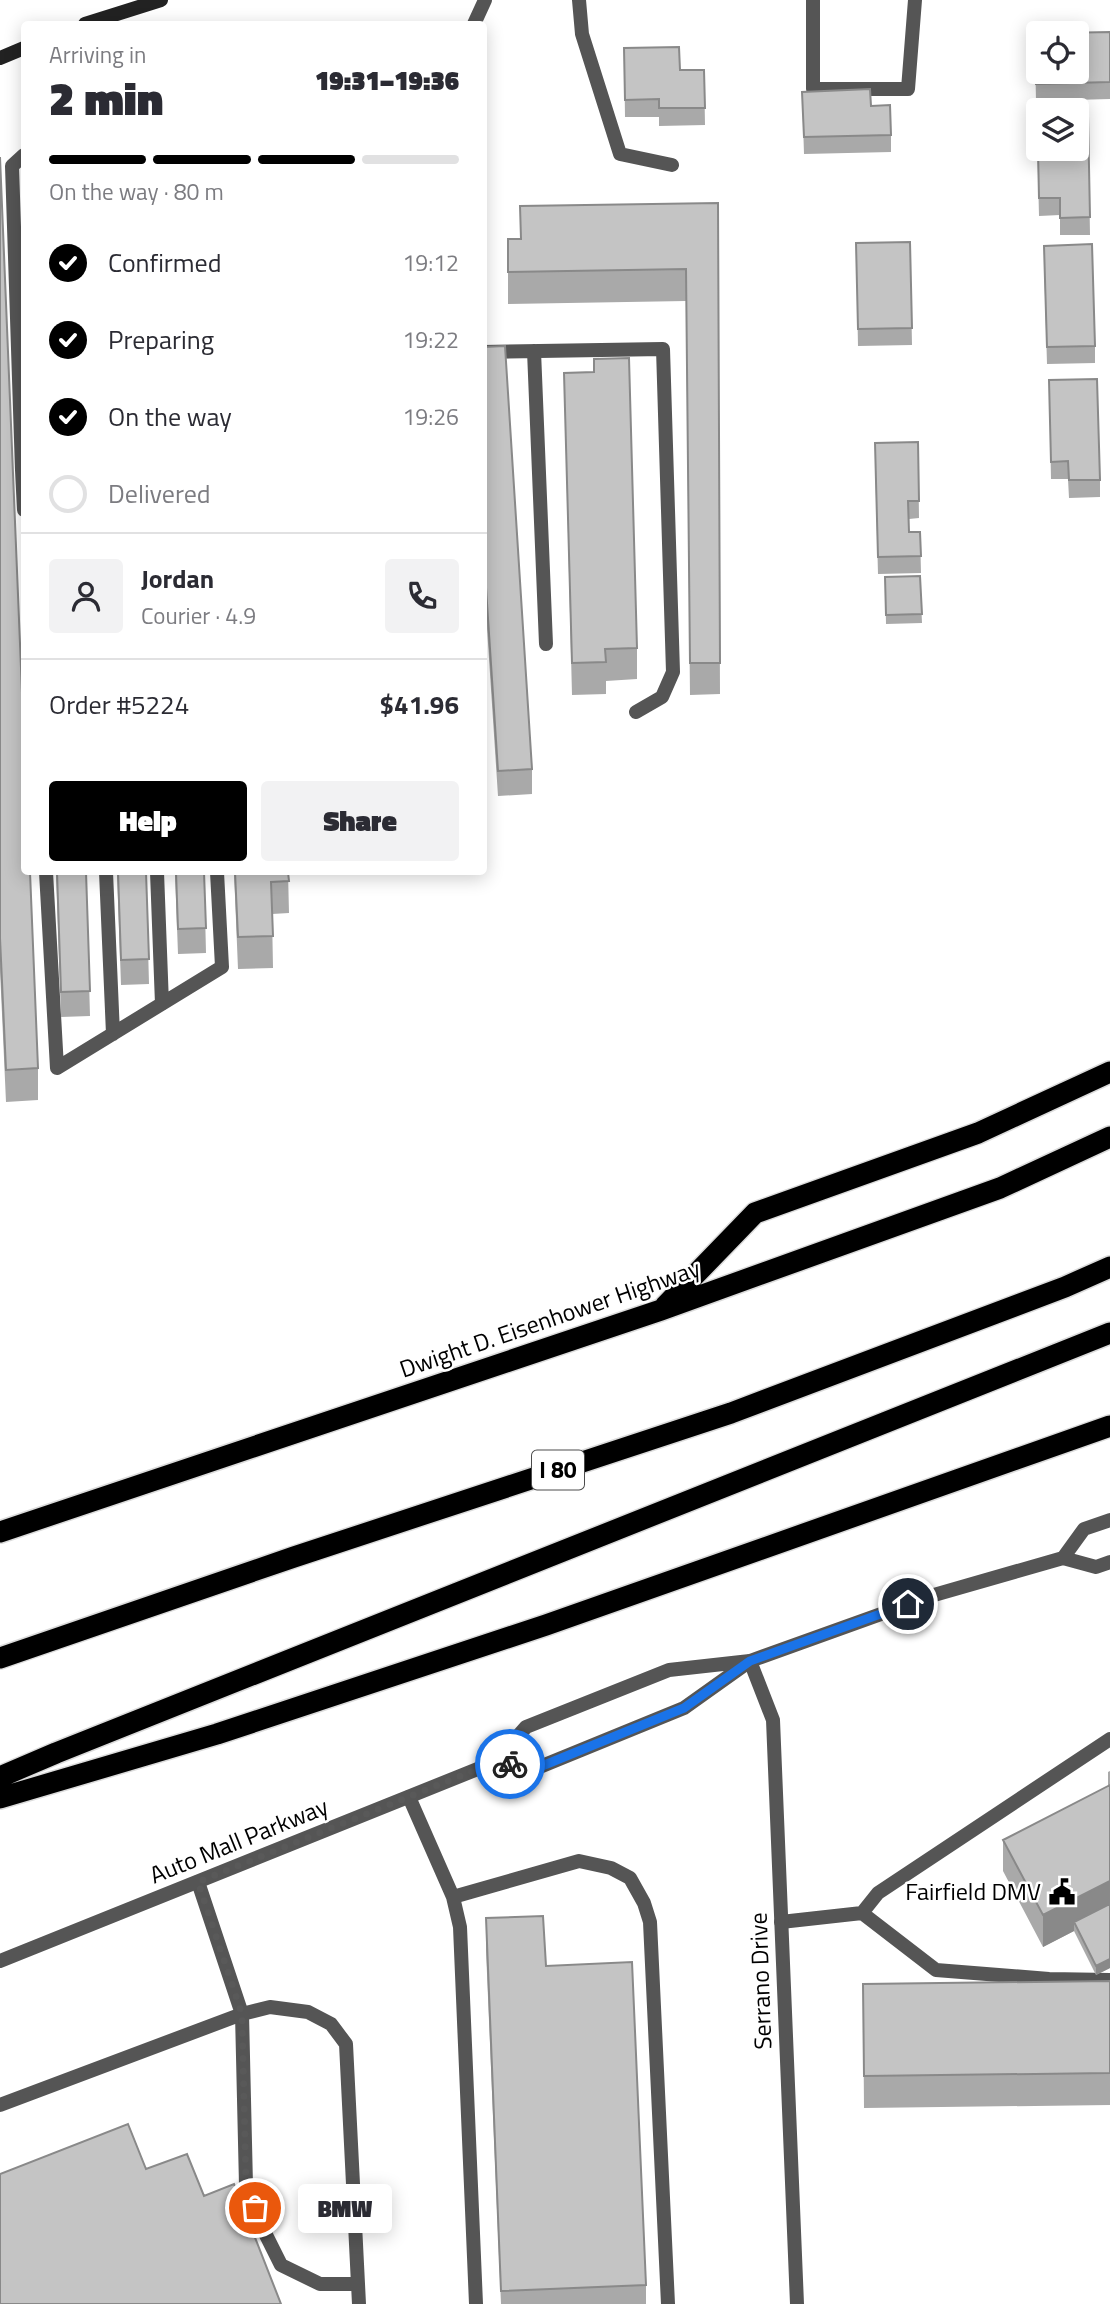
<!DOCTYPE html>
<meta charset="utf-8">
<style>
body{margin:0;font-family:"Titillium Web",sans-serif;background:#f2f2f3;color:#2b2b33;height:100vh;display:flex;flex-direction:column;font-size:26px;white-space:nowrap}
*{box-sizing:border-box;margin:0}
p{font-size:23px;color:#7c7c81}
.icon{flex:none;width:38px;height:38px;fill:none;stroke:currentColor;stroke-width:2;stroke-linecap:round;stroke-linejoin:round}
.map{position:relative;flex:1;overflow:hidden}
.details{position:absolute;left:21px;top:21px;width:466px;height:854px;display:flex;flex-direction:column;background:#fff;border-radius:7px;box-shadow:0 4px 18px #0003}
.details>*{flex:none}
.controls{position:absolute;left:1026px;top:21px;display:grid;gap:14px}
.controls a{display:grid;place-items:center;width:63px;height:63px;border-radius:7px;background:#fff;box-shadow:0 4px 18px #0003;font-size:35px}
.pin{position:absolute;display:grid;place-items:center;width:60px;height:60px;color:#fff;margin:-30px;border:4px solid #fff;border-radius:50%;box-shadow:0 2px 7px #0007}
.courier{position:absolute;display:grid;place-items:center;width:70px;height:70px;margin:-35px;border:5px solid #1a73e8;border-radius:50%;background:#fff;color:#222;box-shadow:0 2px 9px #0007}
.bubble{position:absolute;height:49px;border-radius:7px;background:#fff;box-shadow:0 4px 18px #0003;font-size:23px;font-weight:800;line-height:49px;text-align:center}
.headline em{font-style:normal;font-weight:800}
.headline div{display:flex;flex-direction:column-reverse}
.headline{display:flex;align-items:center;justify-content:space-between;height:119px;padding:0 28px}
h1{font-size:46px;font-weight:800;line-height:52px}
.bar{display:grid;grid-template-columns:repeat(4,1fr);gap:10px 7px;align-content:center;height:84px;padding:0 28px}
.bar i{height:9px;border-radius:5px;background:#e1e1e2}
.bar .active{background:#000}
.bar p{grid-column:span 4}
.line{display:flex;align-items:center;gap:18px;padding:0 28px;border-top:2px solid #e1e1e2}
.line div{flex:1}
.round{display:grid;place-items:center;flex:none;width:74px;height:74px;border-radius:7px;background:#f2f2f3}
ol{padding:0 28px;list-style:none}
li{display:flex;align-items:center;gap:21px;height:77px}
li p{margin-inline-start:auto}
li .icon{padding:7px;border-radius:50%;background:#000;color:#fff;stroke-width:4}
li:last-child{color:#7c7c81}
li i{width:38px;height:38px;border:4px solid #e1e1e2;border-radius:50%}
.action{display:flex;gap:14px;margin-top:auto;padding:14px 28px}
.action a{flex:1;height:80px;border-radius:7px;background:#000;color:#fff;font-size:28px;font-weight:800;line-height:80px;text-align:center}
.action a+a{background:#f2f2f3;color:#2b2b33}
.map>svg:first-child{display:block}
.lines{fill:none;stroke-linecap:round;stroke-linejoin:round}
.motorway-casing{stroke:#dbdbdb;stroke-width:24}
.service{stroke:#555;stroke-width:14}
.minor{stroke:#555;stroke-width:14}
.tertiary{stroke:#555;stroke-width:14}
.secondary{stroke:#222;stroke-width:14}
.motorway{stroke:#000;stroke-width:21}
.wall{fill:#a9a9a9}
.shaded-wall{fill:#898989}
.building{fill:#c4c4c4;stroke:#898989;stroke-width:2}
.done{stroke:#595959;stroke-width:7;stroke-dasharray:0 12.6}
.route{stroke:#1a73e8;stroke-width:9}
.labels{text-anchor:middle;stroke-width:5;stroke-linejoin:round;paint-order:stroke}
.shield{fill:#fff;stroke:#4c4c4c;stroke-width:2}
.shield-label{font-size:23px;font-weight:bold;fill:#000}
.street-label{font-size:24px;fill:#000;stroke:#fff}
.poi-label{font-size:24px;fill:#000;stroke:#fff;text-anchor:end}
</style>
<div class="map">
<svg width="1110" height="2304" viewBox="0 0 1110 2304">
<rect width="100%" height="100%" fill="#fff"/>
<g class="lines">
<g class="motorway-casing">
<path id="motorway" d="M665,1306l90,-93 223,-80 132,-61
M0,1532l661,-222 339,-122 110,-51
M0,1658l294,-101 437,-144 334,-126 45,-20
M0,1777l56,-24 1054,-420
M0,1798l217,-64 329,-109 564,-199"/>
</g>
<path class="service" d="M579,0l3,34 38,120 52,11
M813,0v89h95l7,-89
M474,24l11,-24
M24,155l-12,11 10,304h2
M534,351l12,293
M483,352l180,-3 10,323 -11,25 -26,15
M22,470l2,40
M46,872l11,196 165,-101 -5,-95
M106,872l7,162
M157,872l5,132
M409,1797l44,100 7,30 16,377
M453,1897l126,-36 32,7 19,10 14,25 6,19 18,382
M862,1913l74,57 113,9 61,1
M781,1922l81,-9 16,-20 232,-154
M0,2105l242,-91 -44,-132
M358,2284h-38l-39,-19 -17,-34 -18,-46 -4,-171 28,-7 38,5 23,12 15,20 13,260"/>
<path class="minor" d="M750,1661l23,59 24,584"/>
<path class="tertiary" d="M1063,1558l21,-29 26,-9
M495,1762l31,-35 143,-57 81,-9 184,-66 129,-37 33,9 14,-5
M0,1961l495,-199 47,4 142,-58 66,-47"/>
<path class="secondary" d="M85,24l76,-24
M0,58l24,-10"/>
<use href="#motorway" class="motorway"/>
</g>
<path class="wall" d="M1110,32v67l-74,2 -1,-50z
M624,48l56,22h24l1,55 -46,1v-9h-34z
M802,92l69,14 20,29v17l-87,2z
M1088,116l2,119h-30v-20l-21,1 -2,-81z
M0,157l38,911v32l-32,2 -6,-132z
M718,203l2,491 -30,1 -4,-394 -178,3v-65h12v-33z
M910,242l2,103 -54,1 -2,-103z
M1044,263l51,83v17l-48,1z
M483,347l49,422v25l-34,2 -15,-229z
M564,373l73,275v31l-31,2v13l-34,1z
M1049,380l51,100v17l-31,1 -1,-19h-17z
M918,442l1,76 -10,1v13h11l1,41 -43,1 -3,-113z
M920,576l2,47 -36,1 -1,-47z
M56,872h30l4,144 -29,1z
M117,872h29l3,112 -28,1z
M175,872h29l2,81 -28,1z
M234,872h54l1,41 -17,1 1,54 -35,1z
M1110,1771v197l-14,7 -22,-44 -31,16 -40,-76v-31l105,-54v-14z
M486,1918l60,48 100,319v19h-145l-15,-354z
M1110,1981v124l-246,3 -1,-124z"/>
<path class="shaded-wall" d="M1110,1881v32l-36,9v9l-31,16v-32z
M1110,1959v9l-14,7v-9z"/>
<path class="building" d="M1110,32v50l-74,2 -1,-50h3v38h38v-39h-16z
M679,47l1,23h24l1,38h-46v-9l-34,1 -1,-52z
M870,89l1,17 19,-1 1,30 -87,2 -2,-45z
M1076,116h12l2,101 -30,1v-20h-21l-1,-49h38z
M0,157l24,584v131h6l8,196 -32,2 -6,-132z
M718,203l2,460h-30l-4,-394 -178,3v-33h13l-1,-33z
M910,242l2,86 -54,1 -2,-86z
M1092,244l3,102 -48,1 -3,-101z
M505,346l27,423 -34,2 -15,-229v-195z
M629,358l8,290 -32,1 1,13 -34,1 -8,-290 30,-1v-13z
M1097,379l3,101h-31l-1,-19 -17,1 -2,-82z
M918,442l1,59h-11l1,31h11l1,24 -43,1 -3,-114z
M920,576l2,38 -36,1 -1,-38z
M57,872h29l4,119 -29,1z
M118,872h28l3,87 -28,1z
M176,872h28l2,56 -28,1z
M235,872h53l1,9 -18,1 2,54 -35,1z
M1110,1785v96l-67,34 -40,-75z
M1110,1904v55l-14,7 -22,-44z
M543,1916l3,50 86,-4 14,323 -145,6 -15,-373z
M1110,1981v92l-246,3 -1,-92z
M128,2124l18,45 41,-15 17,42 30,-12 47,120h-281v-130z"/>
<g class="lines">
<path class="done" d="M255,2208l-9,-23 -4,-171 -44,-132 297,-120 15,2"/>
<path class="route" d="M510,1764l32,2 142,-58 66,-47 158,-57"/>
</g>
<defs>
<g id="civic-bare" transform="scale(2.1)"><path d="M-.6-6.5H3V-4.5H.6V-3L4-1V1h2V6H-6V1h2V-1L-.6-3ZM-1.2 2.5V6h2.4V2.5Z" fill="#000" stroke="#fff" stroke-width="2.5" paint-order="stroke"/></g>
</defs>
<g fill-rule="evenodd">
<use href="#civic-bare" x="1062" y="1892"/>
</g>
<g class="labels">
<rect class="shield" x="532" y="1450.5" width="52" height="39" rx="5"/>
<g class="shield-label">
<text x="558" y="1478">I 80</text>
</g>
<g class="street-label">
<text transform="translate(550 1319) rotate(-19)" y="8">Dwight D. Eisenhower Highway</text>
<text transform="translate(239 1841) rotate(-22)" y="8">Auto Mall Parkway</text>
<text transform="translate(761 1981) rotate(-92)" y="8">Serrano Drive</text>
</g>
<g class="poi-label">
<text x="1041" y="1900">Fairfield DMV</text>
</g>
</g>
</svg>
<div class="controls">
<a><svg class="icon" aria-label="locate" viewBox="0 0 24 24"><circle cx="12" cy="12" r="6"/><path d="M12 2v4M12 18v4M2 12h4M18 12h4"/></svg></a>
<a><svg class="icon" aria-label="layers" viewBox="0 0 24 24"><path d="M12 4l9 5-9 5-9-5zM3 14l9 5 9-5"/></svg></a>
</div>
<div class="pin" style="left:255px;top:2208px;background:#ea580c"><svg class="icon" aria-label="bag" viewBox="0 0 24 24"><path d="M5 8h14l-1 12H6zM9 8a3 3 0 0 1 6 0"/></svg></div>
<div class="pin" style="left:908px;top:1604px;background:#1f2937"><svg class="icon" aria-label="home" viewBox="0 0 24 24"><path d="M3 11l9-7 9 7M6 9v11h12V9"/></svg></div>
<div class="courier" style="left:510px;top:1764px"><svg class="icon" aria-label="bike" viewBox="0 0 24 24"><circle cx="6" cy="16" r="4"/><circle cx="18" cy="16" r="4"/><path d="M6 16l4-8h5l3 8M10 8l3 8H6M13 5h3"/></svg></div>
<div class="bubble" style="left:298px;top:2184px;width:94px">BMW</div>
<section class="details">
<div class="headline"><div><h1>2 min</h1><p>Arriving in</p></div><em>19:31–19:36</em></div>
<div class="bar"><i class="active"></i><i class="active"></i><i class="active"></i><i></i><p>On the way · 80 m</p></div>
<ol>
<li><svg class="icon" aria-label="check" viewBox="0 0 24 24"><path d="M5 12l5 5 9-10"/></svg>Confirmed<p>19:12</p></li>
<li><svg class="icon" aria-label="check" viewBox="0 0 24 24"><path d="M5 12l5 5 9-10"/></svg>Preparing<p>19:22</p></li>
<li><svg class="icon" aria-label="check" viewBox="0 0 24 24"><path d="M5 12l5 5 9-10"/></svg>On the way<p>19:26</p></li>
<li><i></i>Delivered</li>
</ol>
<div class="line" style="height:126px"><a class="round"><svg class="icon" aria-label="person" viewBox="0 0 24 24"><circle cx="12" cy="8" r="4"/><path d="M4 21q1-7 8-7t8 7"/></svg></a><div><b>Jordan</b><p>Courier · 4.9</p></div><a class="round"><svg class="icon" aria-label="phone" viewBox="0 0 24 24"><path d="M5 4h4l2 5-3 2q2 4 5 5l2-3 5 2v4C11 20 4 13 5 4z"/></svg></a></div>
<div class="line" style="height:91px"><div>Order #5224</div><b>$41.96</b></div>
<div class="action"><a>Help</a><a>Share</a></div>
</section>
</div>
